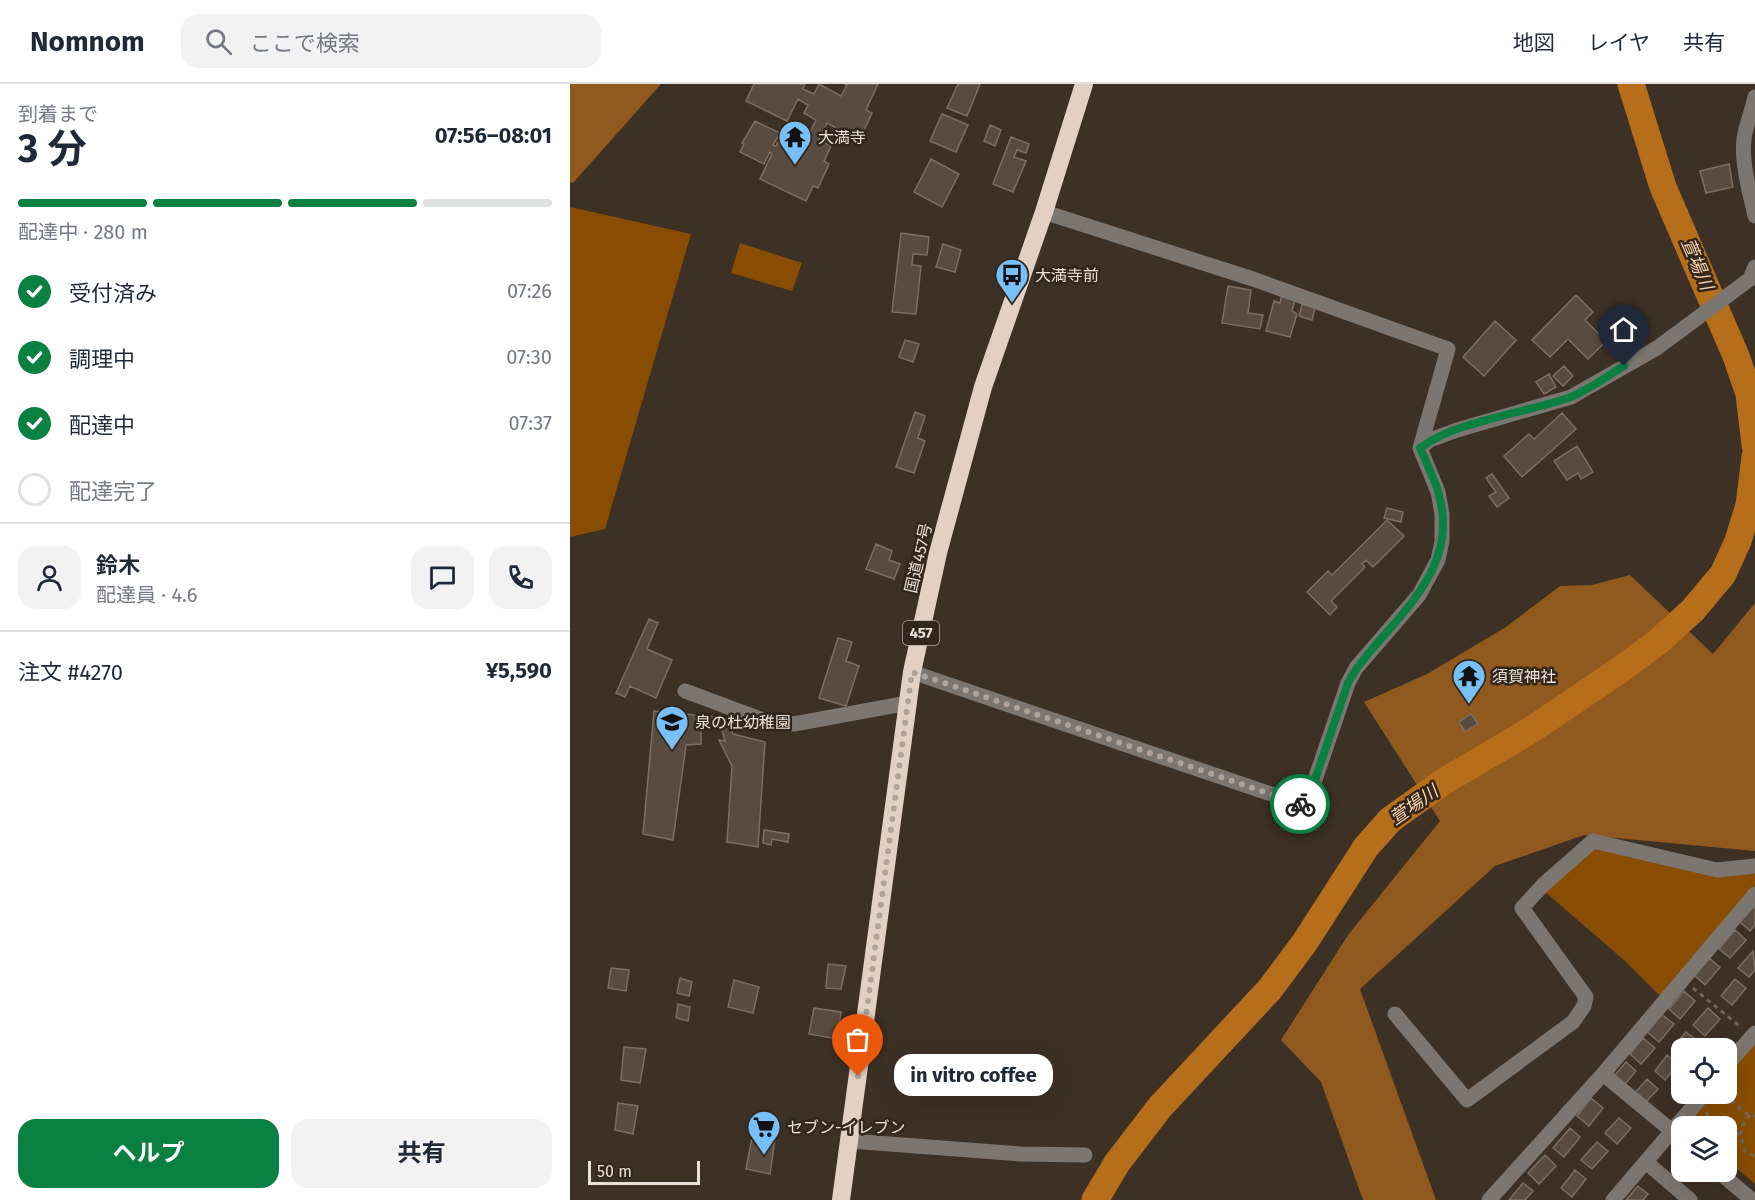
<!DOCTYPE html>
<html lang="ja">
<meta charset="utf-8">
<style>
body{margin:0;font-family:"Fira Sans","Noto Sans JP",sans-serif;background:#f2f2f3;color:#1f2937;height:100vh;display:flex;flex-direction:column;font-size:22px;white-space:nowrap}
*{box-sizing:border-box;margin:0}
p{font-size:20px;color:#747a83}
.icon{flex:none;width:33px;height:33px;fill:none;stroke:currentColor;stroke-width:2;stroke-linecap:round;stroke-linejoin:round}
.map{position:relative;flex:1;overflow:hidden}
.drawer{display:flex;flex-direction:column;background:#fff;width:570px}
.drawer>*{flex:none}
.tools{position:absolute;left:1101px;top:954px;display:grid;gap:12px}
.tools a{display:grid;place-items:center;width:66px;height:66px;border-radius:12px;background:#fff;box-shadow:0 6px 24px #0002;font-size:30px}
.scale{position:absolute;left:18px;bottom:15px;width:112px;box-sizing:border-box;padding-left:6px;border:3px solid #eae1da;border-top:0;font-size:16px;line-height:21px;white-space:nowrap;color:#eae1da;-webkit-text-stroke:4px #33261b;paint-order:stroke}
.pin{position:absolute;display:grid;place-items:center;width:51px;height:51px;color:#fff;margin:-62px -26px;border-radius:50% 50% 50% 0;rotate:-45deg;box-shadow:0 0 6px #0007}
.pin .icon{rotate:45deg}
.courier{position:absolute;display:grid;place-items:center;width:60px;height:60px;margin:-30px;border:4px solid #0b8043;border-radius:50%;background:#fff;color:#222;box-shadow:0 2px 8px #0007}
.bubble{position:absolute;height:42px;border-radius:18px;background:#fff;box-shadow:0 6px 24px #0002;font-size:20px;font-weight:700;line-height:42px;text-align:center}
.head em{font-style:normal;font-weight:700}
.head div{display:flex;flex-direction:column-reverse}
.head{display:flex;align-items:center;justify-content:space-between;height:102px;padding:0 18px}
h1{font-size:39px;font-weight:700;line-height:45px}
.bar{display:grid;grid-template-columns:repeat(4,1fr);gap:9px 6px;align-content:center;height:72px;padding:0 18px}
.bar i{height:8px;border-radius:4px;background:#e0e1e3}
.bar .selected{background:#0b8043}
.bar p{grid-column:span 4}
.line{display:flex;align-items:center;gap:15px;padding:0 18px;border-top:2px solid #e0e1e3}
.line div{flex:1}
.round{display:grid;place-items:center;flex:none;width:63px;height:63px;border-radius:18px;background:#f2f2f3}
ol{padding:0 18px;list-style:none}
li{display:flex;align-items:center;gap:18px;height:66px}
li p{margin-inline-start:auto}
li .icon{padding:6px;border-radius:50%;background:#0b8043;color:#fff;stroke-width:4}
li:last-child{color:#747a83}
li i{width:33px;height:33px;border:3px solid #e0e1e3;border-radius:50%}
.primary-button{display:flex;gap:12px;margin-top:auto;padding:12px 18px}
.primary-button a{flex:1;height:69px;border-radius:18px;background:#0b8043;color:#fff;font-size:24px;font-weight:700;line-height:69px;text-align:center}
.primary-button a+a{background:#f2f2f3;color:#1f2937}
header{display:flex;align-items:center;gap:36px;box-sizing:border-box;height:84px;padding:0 30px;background:#fff;border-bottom:2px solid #e0e1e3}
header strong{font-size:28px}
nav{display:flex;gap:33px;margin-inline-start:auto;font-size:21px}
.search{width:420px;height:54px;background:#f2f2f3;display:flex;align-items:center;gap:15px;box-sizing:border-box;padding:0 21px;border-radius:18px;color:#747a83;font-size:22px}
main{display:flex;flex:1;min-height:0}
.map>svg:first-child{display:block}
.green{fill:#884d00}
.forest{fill:#90591d}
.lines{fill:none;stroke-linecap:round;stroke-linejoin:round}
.river{stroke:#b76e1b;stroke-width:27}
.building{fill:#594b3f;stroke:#7d6e61;stroke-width:1.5}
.path{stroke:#72665c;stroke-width:3;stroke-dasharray:4.5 4.5;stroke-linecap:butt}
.minor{stroke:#7c7670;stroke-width:15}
.highway{stroke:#e2d1c3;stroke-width:18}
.done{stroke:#ada39b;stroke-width:6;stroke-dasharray:0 10.8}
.route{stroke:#0b8043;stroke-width:8}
.labels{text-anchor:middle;stroke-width:5;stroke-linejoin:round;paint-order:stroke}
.shield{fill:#33261b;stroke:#b3a9a1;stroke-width:1.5}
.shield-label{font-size:15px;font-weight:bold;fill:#eae1da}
.poi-label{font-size:16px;fill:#eae1da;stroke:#33261b;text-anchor:start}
.street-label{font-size:16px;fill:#eae1da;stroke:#33261b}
.water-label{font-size:18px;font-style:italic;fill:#fdd5b3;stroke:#33261b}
</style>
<header>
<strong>Nomnom</strong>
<div class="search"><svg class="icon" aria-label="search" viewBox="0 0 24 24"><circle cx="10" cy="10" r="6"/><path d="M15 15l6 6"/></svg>ここで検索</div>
<nav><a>地図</a><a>レイヤ</a><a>共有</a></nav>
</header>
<main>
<section class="drawer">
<div class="head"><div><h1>3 分</h1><p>到着まで</p></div><em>07:56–08:01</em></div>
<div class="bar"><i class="selected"></i><i class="selected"></i><i class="selected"></i><i></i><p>配達中 · 280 m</p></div>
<ol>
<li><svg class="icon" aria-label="check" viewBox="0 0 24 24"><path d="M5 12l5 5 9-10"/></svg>受付済み<p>07:26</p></li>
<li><svg class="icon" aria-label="check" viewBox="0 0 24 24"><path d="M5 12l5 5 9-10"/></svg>調理中<p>07:30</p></li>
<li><svg class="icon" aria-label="check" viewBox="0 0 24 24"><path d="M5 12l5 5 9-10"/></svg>配達中<p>07:37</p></li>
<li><i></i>配達完了</li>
</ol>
<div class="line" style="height:108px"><a class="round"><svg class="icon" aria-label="person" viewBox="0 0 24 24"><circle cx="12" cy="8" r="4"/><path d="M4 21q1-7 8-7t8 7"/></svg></a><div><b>鈴木</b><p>配達員 · 4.6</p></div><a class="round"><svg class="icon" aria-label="chat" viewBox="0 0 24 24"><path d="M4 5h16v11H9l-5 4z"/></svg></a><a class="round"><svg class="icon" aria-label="phone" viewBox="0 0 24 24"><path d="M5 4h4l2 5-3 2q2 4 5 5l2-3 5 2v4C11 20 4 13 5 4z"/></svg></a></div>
<div class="line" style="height:78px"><div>注文 #4270</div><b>¥5,590</b></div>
<div class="primary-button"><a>ヘルプ</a><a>共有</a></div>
</section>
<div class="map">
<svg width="1185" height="1116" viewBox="0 0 1185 1116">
<rect width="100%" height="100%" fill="#3d3025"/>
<path class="green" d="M0,123l121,27 -86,295 -35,8z
M170,159l62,20 -10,28 -61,-18z
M1023,763l162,22v16l-95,111 -35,-35 -81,-70z
M1185,957v143l-28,-24 -1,-34h-34l2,-13 16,-19h16l1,-20z"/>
<path class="forest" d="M0,0h91l-88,99 -3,-1z
M1060,491l83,79 42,-51v248l-171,-16 -89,31 -135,123 76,211h-73l-42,-118 -40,-42 67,-105 92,-114 -76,-119 63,-28 79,-47 54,-41 32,-1z"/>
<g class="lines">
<path class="river" d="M1061,0l32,103 73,169 13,38 6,51
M525,1116l22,-37 43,-56 110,-118 35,-47 61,-95 24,-27 53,-38 88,-52 89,-60 39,-29 34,-31 30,-36 15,-33 11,-36 6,-48"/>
</g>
<path class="building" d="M184,0h51l-2,5 11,5 5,-10 22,12 6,-11 -3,-1h34l-12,26 6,3 -13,28 -32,-18 -8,17 12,6 -7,15 5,3 -11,24 -5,-2 -7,15 -46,-22 12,-25 -2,-2 -6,12 -24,-12 4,-8 -2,-1 13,-22 25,12 -7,12 3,1 12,-24 22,10 6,-12 -12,-7 4,-8 -10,-6 -11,22 -41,-20z
M388,0h22l-13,32 -20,-8z
M372,30l26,11 -12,27 -26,-11z
M420,41l11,5 -6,16 -11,-5z
M441,53l18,7 -3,9 -9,-3 -3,7 12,4 -13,31 -20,-8z
M361,75l28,15 -17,33 -28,-15z
M1159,80l4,23 -27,6 -6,-22z
M331,149l28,4 -2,18 -14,-1 -1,11 9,1 -5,48 -24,-2z
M373,160l18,6 -6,22 -19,-5z
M658,202l23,4 -3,23 15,2 -3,14 -38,-6z
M712,210l14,3 -4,14 5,3 -7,23 -24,-6 8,-30 6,2z
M1006,211l17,17 -8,8 21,21 -18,18 -20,-20 -18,18 -18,-17z
M733,217l13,4 -4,15 -13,-4z
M925,237l21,19 -32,36 -21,-19z
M335,256l14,4 -6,18 -14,-5z
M994,282l9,10 -10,10 -10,-10z
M979,290l7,13 -12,7 -8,-12z
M345,328l10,4 -7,22 7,3 -11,32 -18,-6z
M992,329l14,16 -54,48 -18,-21 25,-22 5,5z
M1007,362l16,26 -12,7 -3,-6 -11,7 -13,-19z
M922,390l17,24 -12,9 -8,-11 7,-4 -10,-14z
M817,424l16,4 -2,10 -17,-4z
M817,436l17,16 -31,31 -7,-7 -4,4 3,3 -34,34 6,6 -7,8 -23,-23 21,-21 4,4z
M306,460l16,7 -3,9 11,4 -6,15 -28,-10z
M79,535l9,4 -11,26 25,11 -16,38 -26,-12 -5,11 -9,-4z
M268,554l14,4 -6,19 13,5 -13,40 -27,-8z
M84,627l72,7 7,16 32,8 -7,105 -31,-5 5,-76 -13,-26 6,1 -4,-14 -20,-1v18l-15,1 -13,95 -30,-6z
M901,630l7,10 -13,8 -6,-10z
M194,746l25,4 -1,8 -16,-3 -1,6 -8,-2z
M1185,821v20l-5,6 -10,-9z
M1165,846l11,10 -16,18 -11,-9z
M1183,867l2,19 -6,7 -11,-9z
M1139,874l11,9 -15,18 -11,-10z
M258,880l18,2 -5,23 -15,-1z
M41,884l18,2 -3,21 -18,-3z
M110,894l12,4 -3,14 -12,-3z
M1165,895l11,9 -14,17 -11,-9z
M164,896l25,7 -6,26 -25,-6z
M1114,907l11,10 -15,18 -11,-10z
M108,920l12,3 -2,14 -12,-3z
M244,924l27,4 -4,27 -28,-5z
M1138,924l12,11 -15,17 -12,-11z
M1091,930l13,10 -15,18 -13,-11z
M1116,948l13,10 -5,6h-12v5l-8,-7z
M1073,954l12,10 -14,16 -11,-10z
M54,963l22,2 -6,34 -19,-3z
M1097,971l11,9 -13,16 -10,-9z
M1056,978l10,9 -11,13 -11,-8z
M1077,995l11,10 -13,14 -11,-9z
M1021,1014l12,10 -14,18 -12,-10z
M48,1019l20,3 -5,28 -18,-4z
M1049,1034l12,10 -14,16 -12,-11z
M185,1038l22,2 -7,50 -24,-5z
M1000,1044l10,9 -16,20 -11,-9z
M1027,1058l11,9 -16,18 -11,-9z
M975,1071l11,11 -17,18 -11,-11z
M1005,1086l11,9 -14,18 -11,-9z
M953,1099l10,8 -8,9h-16z
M1068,1102l10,8 -5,6h-17z"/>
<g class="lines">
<path class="path" d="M1123,904l49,40
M1156,1009c7,9 17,22 29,23
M1137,1028l2,13 3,1
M1180,1031c-12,13 -10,20 -5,36l10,6
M1156,1048l14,2"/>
<path class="minor" d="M1185,13c-3,15 -9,27 -11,42 -3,24 6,53 11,77
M850,364l10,-8 27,-10 114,-33 86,-49 93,-69 5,-12
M342,588l394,134 42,-123 8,-15 63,-73 19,-35 4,-19v-27l-4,-22 -18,-44 28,-99 -195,-70 -209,-67
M115,607l78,29 31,4 114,-21
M825,930l72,86 106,-78 11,-16 2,-9 -64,-89 21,-23 50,-44 124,29 38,-4
M1156,982l29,-33
M1033,990l69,57 -59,69
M1112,1055l-10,-8 32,-37
M280,1057l170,13 65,1
M1076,1078l44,38
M1149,1088l33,28
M919,1116l114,-126 152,-180"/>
<path class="highway" d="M271,1116l71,-528 26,-119 45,-166 61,-175 40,-128"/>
</g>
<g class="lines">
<path class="done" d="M288,992l54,-404 388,132"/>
<path class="route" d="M730,720l6,2 42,-123c10,-19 25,-35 39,-51 37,-42 69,-82 51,-141 -5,-15 -12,-29 -18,-43 36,-27 105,-35 148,-50 20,-7 39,-22 56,-32"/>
</g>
<defs>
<g id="temple-pin" transform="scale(1.725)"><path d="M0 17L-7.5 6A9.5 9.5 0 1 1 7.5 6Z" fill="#77c0f7" stroke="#33261b"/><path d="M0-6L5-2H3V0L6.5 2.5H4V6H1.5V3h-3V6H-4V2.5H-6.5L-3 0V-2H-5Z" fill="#111"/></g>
<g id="bus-pin" transform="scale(1.725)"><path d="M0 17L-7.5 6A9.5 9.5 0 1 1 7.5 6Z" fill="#77c0f7" stroke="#33261b"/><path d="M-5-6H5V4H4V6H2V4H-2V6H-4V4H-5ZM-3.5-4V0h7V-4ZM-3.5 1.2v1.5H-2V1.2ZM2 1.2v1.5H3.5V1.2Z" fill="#111"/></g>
<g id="school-pin" transform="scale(1.725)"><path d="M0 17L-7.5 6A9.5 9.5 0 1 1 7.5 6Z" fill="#77c0f7" stroke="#33261b"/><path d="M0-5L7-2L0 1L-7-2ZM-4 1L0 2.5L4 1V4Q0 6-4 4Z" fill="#111"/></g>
<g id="supermarket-pin" transform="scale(1.725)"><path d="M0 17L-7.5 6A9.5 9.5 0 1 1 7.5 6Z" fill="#77c0f7" stroke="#33261b"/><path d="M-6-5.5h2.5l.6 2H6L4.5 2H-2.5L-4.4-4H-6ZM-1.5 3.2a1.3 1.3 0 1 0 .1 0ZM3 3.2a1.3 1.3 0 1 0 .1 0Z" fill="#111"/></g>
</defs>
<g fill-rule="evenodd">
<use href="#temple-pin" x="225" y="53"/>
<use href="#bus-pin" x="442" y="191"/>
<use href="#temple-pin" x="899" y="592"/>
<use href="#school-pin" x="102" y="638"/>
<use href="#supermarket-pin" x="194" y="1043"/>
</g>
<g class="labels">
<rect class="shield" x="333" y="537" width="36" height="24" rx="4.5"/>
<g class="shield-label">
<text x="351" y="554">457</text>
</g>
<g class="poi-label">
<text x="248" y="59">大満寺</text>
<text x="465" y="197">大満寺前</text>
<text x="922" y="598">須賀神社</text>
<text x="125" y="644">泉の杜幼稚園</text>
<text x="217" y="1049">セブン-イレブン</text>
</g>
<g class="street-label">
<text transform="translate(348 474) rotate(-77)" y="6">国道457号</text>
</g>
<g class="water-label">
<text transform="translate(1127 180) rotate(67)" y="6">萱場川</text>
<text transform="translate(844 721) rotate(-35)" y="6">萱場川</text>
</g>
</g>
</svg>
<div class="tools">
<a><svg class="icon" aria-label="locate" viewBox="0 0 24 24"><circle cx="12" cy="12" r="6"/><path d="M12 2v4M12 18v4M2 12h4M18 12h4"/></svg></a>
<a><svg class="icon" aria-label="layers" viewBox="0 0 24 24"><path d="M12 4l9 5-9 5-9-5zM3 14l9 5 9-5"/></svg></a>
</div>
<div class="scale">50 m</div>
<div class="pin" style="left:288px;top:992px;background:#ea580c"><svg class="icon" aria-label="bag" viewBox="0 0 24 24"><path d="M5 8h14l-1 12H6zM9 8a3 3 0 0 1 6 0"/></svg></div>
<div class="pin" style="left:1054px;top:282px;background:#1f2937"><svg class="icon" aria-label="home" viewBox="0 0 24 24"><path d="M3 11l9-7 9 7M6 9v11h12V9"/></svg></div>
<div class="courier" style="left:730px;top:720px"><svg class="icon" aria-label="bike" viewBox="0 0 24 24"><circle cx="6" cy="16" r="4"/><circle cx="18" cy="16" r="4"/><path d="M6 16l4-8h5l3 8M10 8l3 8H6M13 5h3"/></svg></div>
<div class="bubble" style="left:324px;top:970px;width:159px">in vitro coffee</div>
</div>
</main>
